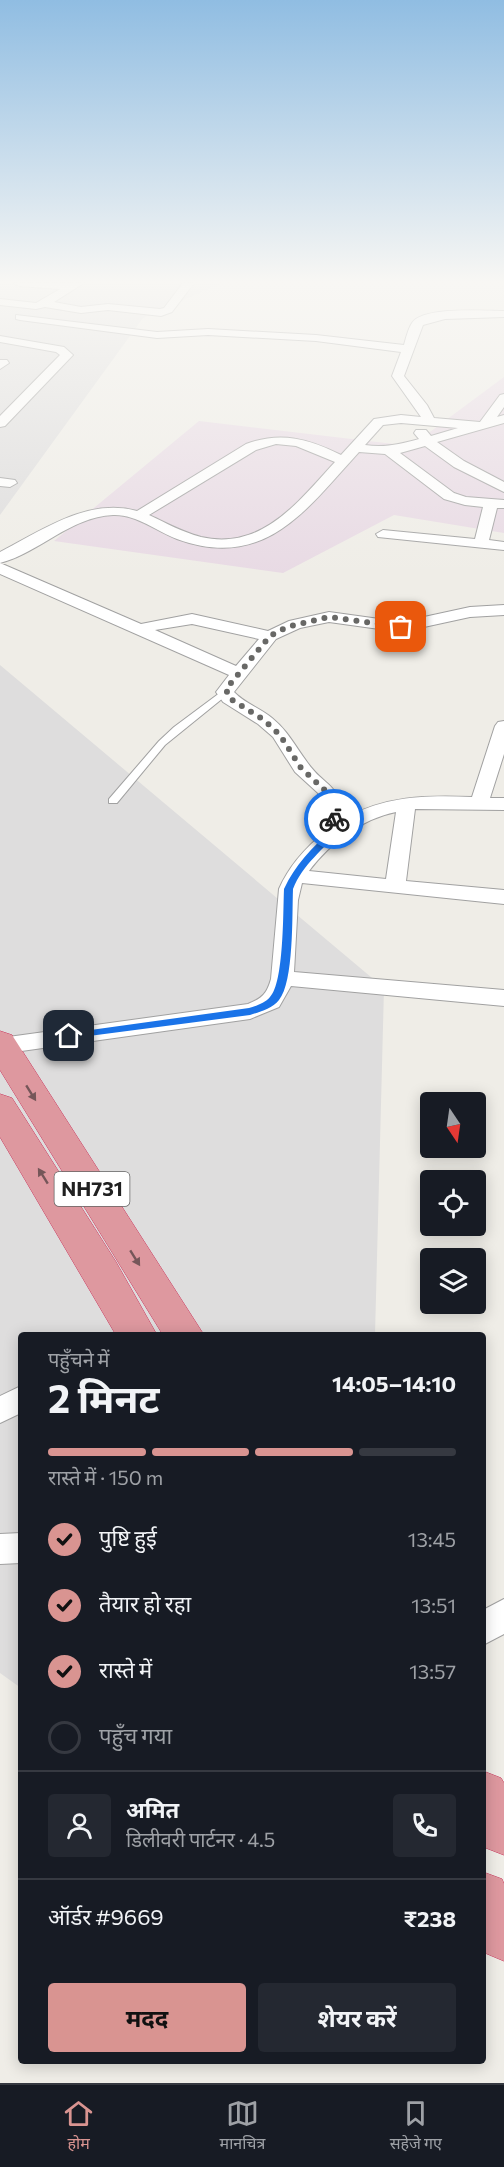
<!DOCTYPE html>
<html lang="hi">
<meta charset="utf-8">
<style>
body{margin:0;font-family:Commissioner,"Noto Sans Devanagari",sans-serif;background:#242831;color:#f1f3f6;height:100vh;display:flex;flex-direction:column;font-size:22px;white-space:nowrap}
*{box-sizing:border-box;margin:0}
p{font-size:20px;color:#9ea1a6}
.icon{flex:none;width:33px;height:33px;fill:none;stroke:currentColor;stroke-width:2;stroke-linecap:round;stroke-linejoin:round}
.map{position:relative;flex:1;overflow:hidden}
.side{position:absolute;left:18px;top:1332px;width:468px;height:732px;display:flex;flex-direction:column;background:#171b24;border-radius:6px;box-shadow:0 3px 15px #0003}
.side>*{flex:none}
.needle{width:39px;rotate:167deg}
.fabs{position:absolute;left:420px;top:1092px;display:grid;gap:12px}
.fabs a{display:grid;place-items:center;width:66px;height:66px;border-radius:6px;background:#171b24;box-shadow:0 3px 15px #0003;font-size:30px}
.pin{position:absolute;display:grid;place-items:center;width:51px;height:51px;color:#fff;margin:-26px;border-radius:12px;box-shadow:0 3px 9px #0006}
.courier{position:absolute;display:grid;place-items:center;width:60px;height:60px;margin:-30px;border:4px solid #1a73e8;border-radius:50%;background:#fff;color:#222;box-shadow:0 2px 8px #0007}
.headline em{font-style:normal;font-weight:700}
.headline div{display:flex;flex-direction:column-reverse}
.headline{display:flex;align-items:center;justify-content:space-between;height:102px;padding:0 30px}
h1{font-size:39px;font-weight:700;line-height:45px}
.bar{display:grid;grid-template-columns:repeat(4,1fr);gap:9px 6px;align-content:center;height:72px;padding:0 30px}
.bar i{height:8px;border-radius:4px;background:#363941}
.bar .current{background:#d99491}
.bar p{grid-column:span 4}
.line{display:flex;align-items:center;gap:15px;padding:0 30px;border-top:2px solid #363941}
.line div{flex:1}
.round{display:grid;place-items:center;flex:none;width:63px;height:63px;border-radius:6px;background:#242831}
ol{padding:0 30px;list-style:none}
li{display:flex;align-items:center;gap:18px;height:66px}
li p{margin-inline-start:auto}
li .icon{padding:6px;border-radius:50%;background:#d99491;color:#111;stroke-width:4}
li:last-child{color:#9ea1a6}
li i{width:33px;height:33px;border:3px solid #363941;border-radius:50%}
.cta{display:flex;gap:12px;margin-top:auto;padding:12px 30px}
.cta a{flex:1;height:69px;border-radius:6px;background:#d99491;color:#111;font-size:24px;font-weight:700;line-height:69px;text-align:center}
.cta a+a{background:#242831;color:#f1f3f6}
.tab-bar{display:flex;justify-content:space-around;align-items:center;height:84px;border-top:2px solid #363941;background:#171b24;font-size:16px;color:#9ea1a6}
.tab-bar a{display:grid;justify-items:center;gap:3px}
.tab-bar .current{color:#d99491}
.map>svg:first-child{display:block}
.residential{fill:#dedddd}
.industrial{fill:#e8dae4}
.lines{fill:none;stroke-linecap:round;stroke-linejoin:round}
.lane-casing{stroke:#a1a1a1;stroke-width:2}
.street-casing{stroke:#a1a1a1;stroke-width:2}
.highway-casing{stroke:#c9395f;stroke-width:1}
.lane{fill:#fff;fill-rule:evenodd}
.street{fill:#fff;fill-rule:evenodd}
.highway{fill:#de989f;fill-rule:evenodd}
.oneway{fill:#755659}
.route{fill:#1a73e8}
.done{stroke:#686866;stroke-width:6;stroke-dasharray:0 10.8}
.labels{text-anchor:middle;stroke-width:4.5;stroke-linejoin:round;paint-order:stroke}
.shield{fill:#fff;stroke:#636363;stroke-width:1.5}
.shield-label{font-size:20px;font-weight:bold;fill:#202020}
</style>
<div class="map">
<svg width="504" height="2083" viewBox="0 0 504 2083">
<rect width="100%" height="100%" fill="#efede7"/>
<path class="residential" d="M0,283h222l-79,35 -143,197z
M0,665l384,323 -9,347h-354v353l-21,-15z"/>
<path class="industrial" d="M504,377v156l-110,-18 -111,58 -229,-32 145,-120 212,25z"/>
<g class="lines">
<g class="lane-casing">
<path id="lane" d="M225,689l3,1v4l-63,51 -48,58h-8v-4l50,-58 15,-14z"/>
</g>
<g class="street-casing">
<path id="street" d="M14,283h70l-30,19 27,5 27,-3 52,5 4,-1 19,-25h11l-22,29 -11,4 -53,-6 -27,3 -36,-6 -9,2 -36,-4v-6l36,4 24,-14 -41,-3z
M504,311v6l-59,2 -22,6 -19,51 23,29 7,13 46,4 20,-27 4,-1v13l-7,10 7,-2v8l-67,19 27,19 40,21v10l-50,-25 -29,-21 -25,7 54,40 12,4 38,3v8h-7l-8,32 15,2v8l-126,-13 -2,-3 7,-4 92,9 8,-32 -18,-2 -21,-6 -59,-45 -26,-2c-53,58 -94,119 -182,87 -21,-8 -41,-25 -64,-24 -43,2 -74,38 -113,48v-11c41,-21 88,-55 137,-41l109,-67c35,-13 63,-5 95,11l33,-36 27,-4 20,2 -29,-41 9,-24 -85,-11 -108,-6 -51,3 -137,-18 -4,-1v-4l141,17 51,-3 108,6 88,10c2,-7 4,-16 8,-22 11,-17 73,-12 92,-12zM401,423l57,5 -27,8 -5,-6h-10l-2,3 5,6c-19,5 -34,9 -54,6l18,-20zM276,444l20,2 39,16c-37,40 -73,89 -134,75 -19,-5 -35,-14 -52,-22l107,-65z
M0,336l64,11 9,8 -68,71 -5,1v-11l60,-61 -4,-3 -56,-10z
M0,360h7l2,3 -9,6z
M0,478l15,2 2,3 -7,4 -10,-1z
M0,563l141,61 51,-10 76,17 21,-10 40,-9 72,10 69,-15 34,-2v10l-34,2 -69,15 -72,-10 -29,6 -24,11 -42,53c10,11 26,16 38,26 16,13 23,28 35,44 18,26 32,19 36,57 42,-23 82,-24 129,-22l23,-71 3,-4 6,-1v33l-14,44h14v12l-89,-1 -9,72 98,9v14l-202,-21 -4,17 -4,72 210,18v16l-213,-20 -12,21 -29,12 -250,35 1,-16 247,-34c15,-6 19,-11 23,-25l8,-90c10,-23 26,-41 47,-58l-3,-29 -5,-9 -23,-21 -22,-35 -15,-13 -35,-22 -7,-10 13,-17 -229,-101zM192,624l67,15 -23,27 -81,-36zM396,812l-10,67 -77,-8c21,-28 52,-52 87,-59z
M21,1386v27l-21,10v-27z
M21,1533v30l-21,1v-30z
M504,1599v35l-21,11v-35z"/>
</g>
<g class="highway-casing">
<path id="highway" d="M0,1031l12,4 192,300h-41l-163,-265z
M0,1094l12,4 104,164 41,73h-41l-116,-198z
M483,1771l18,7 3,5v72l-18,-7 -3,-5z
M483,1872l19,7 2,5v77l-19,-8 -2,-4z"/>
</g>
<use href="#lane" class="lane"/>
<use href="#street" class="street"/>
<use href="#highway" class="highway"/>
</g>
<defs><path id="oneway-solid" d="M-6-.8H1V-3.2L6.5 0L1 3.2V.8H-6Z" transform="scale(1.5)"/></defs>
<g class="oneway">
<use href="#oneway-solid" transform="translate(31 1093) rotate(58)"/>
<use href="#oneway-solid" transform="translate(43 1176) rotate(-122)"/>
<use href="#oneway-solid" transform="translate(135 1258) rotate(58)"/>
</g>
<linearGradient id="sky" x2="0" y2="1"><stop stop-color="#90bde2"/><stop offset="0.49" stop-color="#f8f7f4"/><stop offset="1" stop-color="#f8f7f4" stop-opacity="0"/></linearGradient>
<rect width="504" height="575" fill="url(#sky)"/>
<path class="route" d="M331,817l7,2 2,11c-17,20 -37,34 -47,59 -1,26 1,93 -14,111 -7,9 -20,12 -29,15l-184,24v-5l3,-1 180,-25c7,-2 16,-5 21,-11 14,-14 13,-85 14,-108 11,-24 28,-41 47,-59z"/>
<g class="lines">
<path class="done" d="M334,819l-4,-24 -29,-27 -21,-33 -16,-15 -35,-22 -3,-9 44,-53 17,-9 42,-10 72,10"/>
</g>
<g class="labels">
<rect class="shield" x="54.5" y="1172" width="75" height="34" rx="4.5"/>
<g class="shield-label">
<text x="92" y="1196">NH731</text>
</g>
</g>
</svg>
<div class="fabs">
<a><svg class="needle" viewBox="-14 -14 28 28"><path d="M0-13l5 13h-10z" fill="#e53935"/><path d="M0 13l5-13h-10z" fill="#9ea1a6"/></svg></a>
<a><svg class="icon" aria-label="locate" viewBox="0 0 24 24"><circle cx="12" cy="12" r="6"/><path d="M12 2v4M12 18v4M2 12h4M18 12h4"/></svg></a>
<a><svg class="icon" aria-label="layers" viewBox="0 0 24 24"><path d="M12 4l9 5-9 5-9-5zM3 14l9 5 9-5"/></svg></a>
</div>
<div class="pin" style="left:401px;top:627px;background:#ea580c"><svg class="icon" aria-label="bag" viewBox="0 0 24 24"><path d="M5 8h14l-1 12H6zM9 8a3 3 0 0 1 6 0"/></svg></div>
<div class="pin" style="left:69px;top:1036px;background:#1f2937"><svg class="icon" aria-label="home" viewBox="0 0 24 24"><path d="M3 11l9-7 9 7M6 9v11h12V9"/></svg></div>
<div class="courier" style="left:334px;top:819px"><svg class="icon" aria-label="bike" viewBox="0 0 24 24"><circle cx="6" cy="16" r="4"/><circle cx="18" cy="16" r="4"/><path d="M6 16l4-8h5l3 8M10 8l3 8H6M13 5h3"/></svg></div>
<section class="side">
<div class="headline"><div><h1>2 मिनट</h1><p>पहुँचने में</p></div><em>14:05–14:10</em></div>
<div class="bar"><i class="current"></i><i class="current"></i><i class="current"></i><i></i><p>रास्ते में · 150 m</p></div>
<ol>
<li><svg class="icon" aria-label="check" viewBox="0 0 24 24"><path d="M5 12l5 5 9-10"/></svg>पुष्टि हुई<p>13:45</p></li>
<li><svg class="icon" aria-label="check" viewBox="0 0 24 24"><path d="M5 12l5 5 9-10"/></svg>तैयार हो रहा<p>13:51</p></li>
<li><svg class="icon" aria-label="check" viewBox="0 0 24 24"><path d="M5 12l5 5 9-10"/></svg>रास्ते में<p>13:57</p></li>
<li><i></i>पहुँच गया</li>
</ol>
<div class="line" style="height:108px"><a class="round"><svg class="icon" aria-label="person" viewBox="0 0 24 24"><circle cx="12" cy="8" r="4"/><path d="M4 21q1-7 8-7t8 7"/></svg></a><div><b>अमित</b><p>डिलीवरी पार्टनर · 4.5</p></div><a class="round"><svg class="icon" aria-label="phone" viewBox="0 0 24 24"><path d="M5 4h4l2 5-3 2q2 4 5 5l2-3 5 2v4C11 20 4 13 5 4z"/></svg></a></div>
<div class="line" style="height:78px"><div>ऑर्डर #9669</div><b>₹238</b></div>
<div class="cta"><a>मदद</a><a>शेयर करें</a></div>
</section>
</div>
<nav class="tab-bar">
<a class="current"><svg class="icon" aria-label="home" viewBox="0 0 24 24"><path d="M3 11l9-7 9 7M6 9v11h12V9"/></svg>होम</a>
<a><svg class="icon" aria-label="map" viewBox="0 0 24 24"><path d="M3 6l6-2 6 2 6-2v14l-6 2-6-2-6 2zM9 4v14M15 6v14"/></svg>मानचित्र</a>
<a><svg class="icon" aria-label="saved" viewBox="0 0 24 24"><path d="M7 4h10v16l-5-4-5 4z"/></svg>सहेजे गए</a>
</nav>
